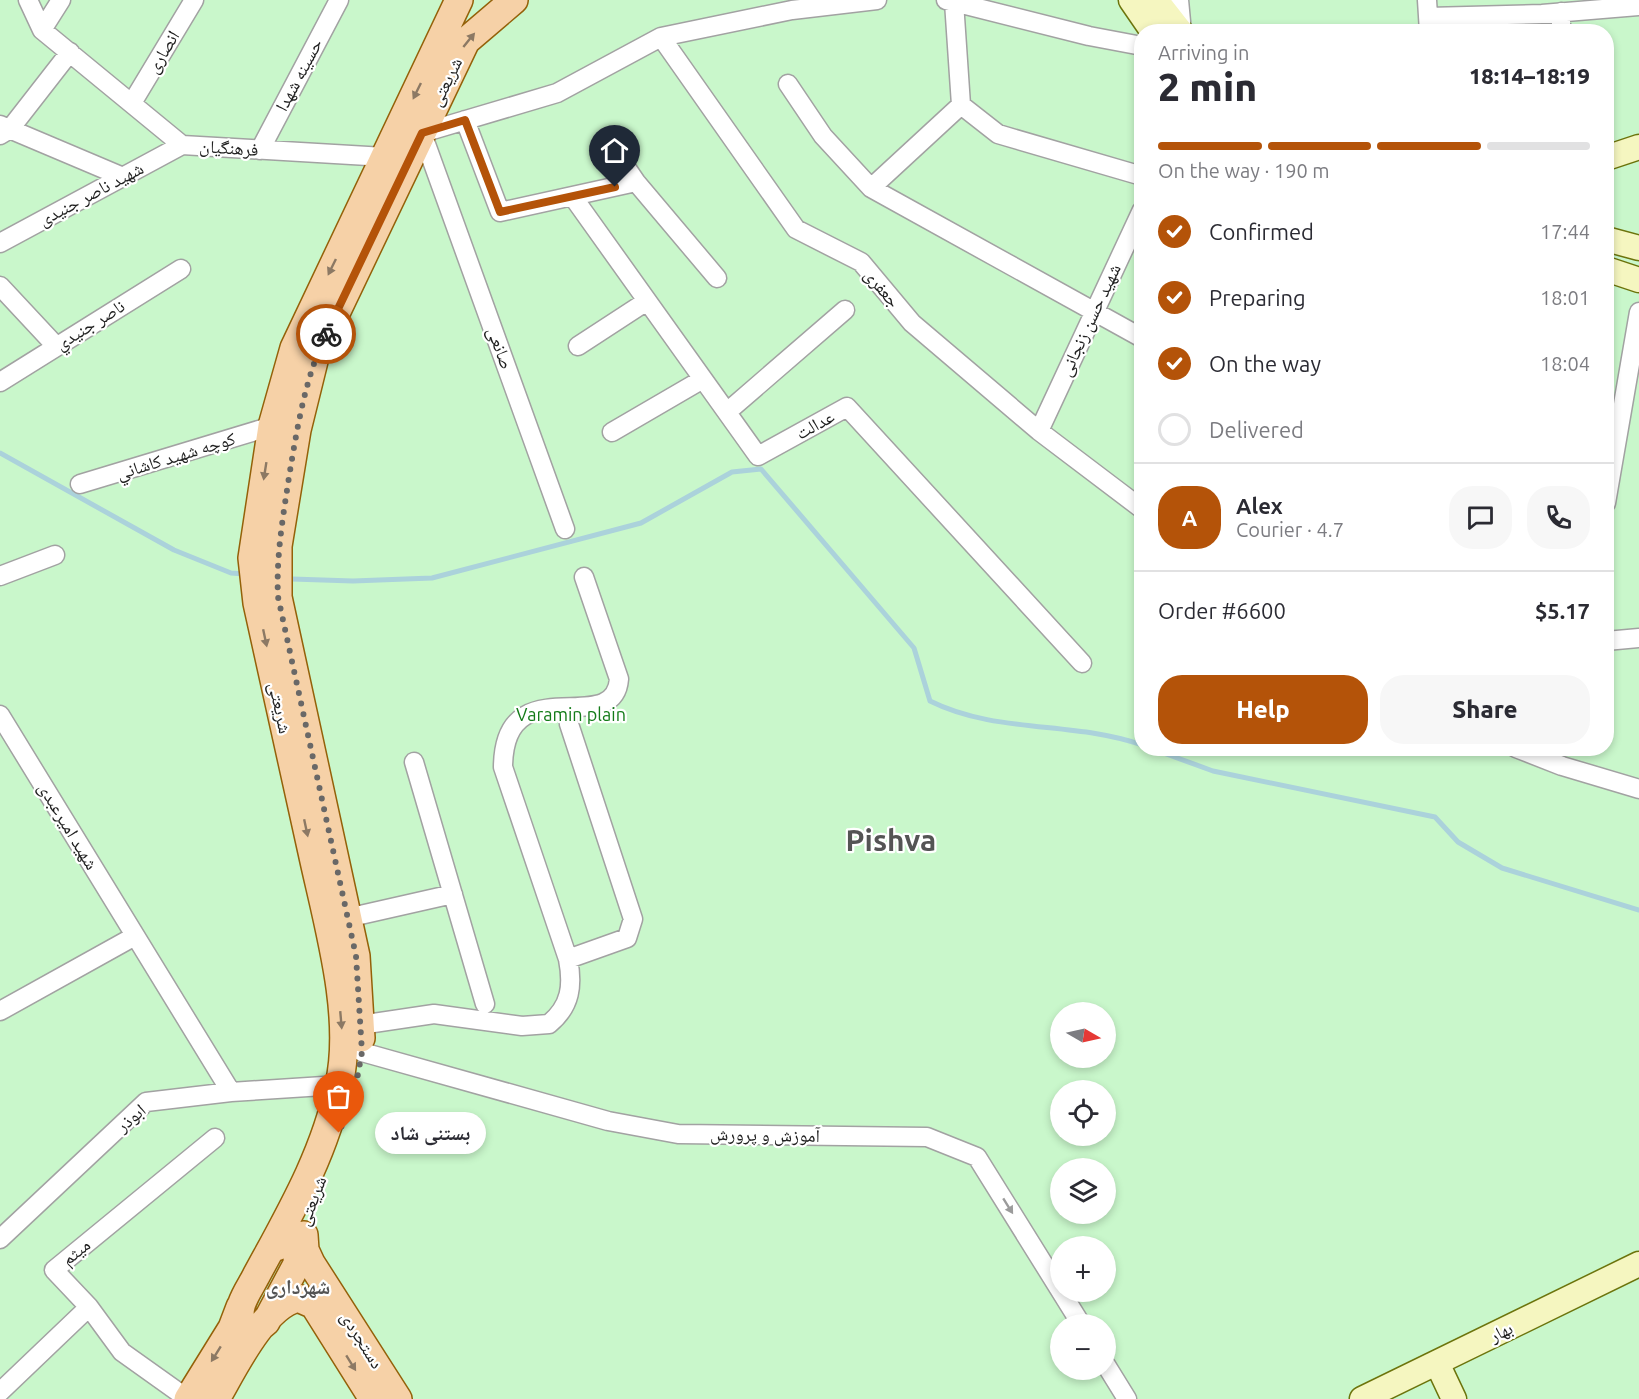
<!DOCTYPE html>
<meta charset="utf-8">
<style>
body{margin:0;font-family:Ubuntu,"Noto Naskh Arabic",sans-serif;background:#f7f7f7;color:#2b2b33;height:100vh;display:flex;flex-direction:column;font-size:22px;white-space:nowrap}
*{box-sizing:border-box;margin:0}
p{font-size:20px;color:#7c7c81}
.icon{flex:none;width:33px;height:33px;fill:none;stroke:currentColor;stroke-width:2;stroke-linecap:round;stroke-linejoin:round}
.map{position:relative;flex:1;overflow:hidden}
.panel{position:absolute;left:1134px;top:24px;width:480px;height:732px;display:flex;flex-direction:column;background:#fff;border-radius:24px;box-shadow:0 3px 9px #0003}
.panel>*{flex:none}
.needle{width:39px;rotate:99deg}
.tools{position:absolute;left:1050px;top:1002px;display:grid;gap:12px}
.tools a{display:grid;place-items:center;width:66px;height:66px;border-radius:50%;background:#fff;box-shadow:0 3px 9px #0003;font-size:30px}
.pin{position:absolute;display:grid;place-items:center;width:51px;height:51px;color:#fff;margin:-62px -26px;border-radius:50% 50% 50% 0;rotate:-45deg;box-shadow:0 0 6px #0007}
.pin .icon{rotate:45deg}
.courier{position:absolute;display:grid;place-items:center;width:60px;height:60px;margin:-30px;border:4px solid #b45309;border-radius:50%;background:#fff;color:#222;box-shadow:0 2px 8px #0007}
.bubble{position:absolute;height:42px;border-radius:21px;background:#fff;box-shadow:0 3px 9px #0003;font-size:20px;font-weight:800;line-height:42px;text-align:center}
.head em{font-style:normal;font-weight:800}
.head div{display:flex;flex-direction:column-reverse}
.head{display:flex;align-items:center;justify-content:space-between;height:102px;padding:0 24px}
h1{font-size:39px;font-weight:800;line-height:45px}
.bar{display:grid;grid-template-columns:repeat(4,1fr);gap:9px 6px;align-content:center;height:72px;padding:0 24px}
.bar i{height:8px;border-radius:4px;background:#e1e1e2}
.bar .selected{background:#b45309}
.bar p{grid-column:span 4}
.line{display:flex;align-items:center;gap:15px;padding:0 24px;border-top:2px solid #e1e1e2}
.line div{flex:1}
.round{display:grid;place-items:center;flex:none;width:63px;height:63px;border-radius:24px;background:#f7f7f7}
ol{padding:0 24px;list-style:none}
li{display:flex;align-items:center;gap:18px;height:66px}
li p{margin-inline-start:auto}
li .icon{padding:6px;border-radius:50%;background:#b45309;color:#fff;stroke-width:4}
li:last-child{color:#7c7c81}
li i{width:33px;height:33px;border:3px solid #e1e1e2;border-radius:50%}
.action{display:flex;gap:12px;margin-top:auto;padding:12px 24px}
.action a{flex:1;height:69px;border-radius:24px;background:#b45309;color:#fff;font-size:24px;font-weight:800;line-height:69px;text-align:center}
.action a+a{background:#f7f7f7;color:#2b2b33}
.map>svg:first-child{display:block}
.park{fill:#c9f7cb;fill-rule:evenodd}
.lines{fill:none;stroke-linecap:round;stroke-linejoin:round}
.stream{stroke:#abd2db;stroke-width:5}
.street-casing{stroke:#a2a2a2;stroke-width:21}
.secondary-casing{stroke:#6c740c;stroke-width:27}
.primary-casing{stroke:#946109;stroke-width:30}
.street{stroke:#fff;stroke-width:18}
.secondary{stroke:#f5f6c0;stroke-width:24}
.primary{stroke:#f6d1a7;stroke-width:27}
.oneway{fill:#8c7964}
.oneway2{fill:#9b9b9b}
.done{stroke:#696867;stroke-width:6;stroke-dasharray:0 10.8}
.route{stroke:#b45309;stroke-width:8}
.labels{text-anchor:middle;stroke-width:4.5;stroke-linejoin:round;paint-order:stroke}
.street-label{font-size:18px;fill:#212121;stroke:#fff}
.park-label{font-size:18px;fill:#137b18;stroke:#fff}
.neighbourhood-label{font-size:20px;font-weight:bold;fill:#545454;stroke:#fff}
.town-label{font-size:30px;font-weight:bold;fill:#545454;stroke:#fff}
</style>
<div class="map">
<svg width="1639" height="1399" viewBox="0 0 1639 1399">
<rect width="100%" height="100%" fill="#f0ede8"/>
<path class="park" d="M0,0h1639v1399h-1639zM1142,32h464v716h-464zM1060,1012h46v46h-46zM1060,1090h46v46h-46zM1060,1168h46v46h-46zM1060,1246h46v46h-46zM1060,1324h46v46h-46z"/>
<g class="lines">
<path class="stream" d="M0,453l174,97 57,23 13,1
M292,579l61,2 79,-3 209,-55 91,-51 29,-3 153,179 16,53c66,33 144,20 212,44
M1150,748l63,23 222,46 23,25 44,26 137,42"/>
<g class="street-casing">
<path id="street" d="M28,0l14,30 140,115 203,12
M946,0l143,36 53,10
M1179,0l3,32
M1427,0l2,32
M1428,17l114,-3 97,-8
M42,30l19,-30
M1561,32v-20
M661,37l135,192 65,33 51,61 127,108 103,78
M788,84l35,52 48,52 271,150
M132,103l62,-103
M961,105l37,29 144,42
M465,120l35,92 136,-30
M0,125l123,52
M0,135l10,-6 60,-77
M606,138l30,44 81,96
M260,150l79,-150
M871,188l90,-83 -7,-103
M573,197l185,259 89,-49 235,256
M0,243l182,-98
M0,286l56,60
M578,346l69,-45
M0,382l181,-113
M727,412l118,-102
M1039,431l103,-221
M612,432l91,-53
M80,484l192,-58
M1606,503l33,-191
M565,529l-143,-396 135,-40 104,-56 131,-27 85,-10
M0,576l55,-21
M1606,641l33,-3
M0,715l231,377
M1516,748l46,18 77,23
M414,762l71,242
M347,918l106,-24
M568,959l59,-21 6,-19 -64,-195
M0,1011l135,-75
M360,1025l74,-11 88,12 27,-2c22,-18 24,-39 19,-65l-65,-192c1,-103 111,-26 116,-88l-35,-102
M362,1052l246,69 70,13 249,3 50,20 104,167
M0,1239l146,-137 85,-10 108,-7
M1106,1365l21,34
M0,1392l89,-85
M188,1399l-66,-47 -33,-45 -35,-37 161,-132"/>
</g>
<g class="secondary-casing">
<path id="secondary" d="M1131,0l22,32
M1156,0l25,32
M1606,158l33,-11
M1606,239l33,9
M1606,269l33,11
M1437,1363l17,36
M1362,1399l277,-135"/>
</g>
<g class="primary-casing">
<path id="primary" d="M361,1038l-5,-82 -78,-359v-51l19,-116 18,-73 151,-316 48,-41
M304,1235l1,15 6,13 87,136
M271,1249l13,-5c11,3 14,9 13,20l-31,58c-8,8 -16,8 -24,0 -7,-15 7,-32 14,-46 33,-61 69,-122 83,-191 16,-70 -12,-163 -27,-233 -19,-83 -37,-166 -55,-249l-5,-45 20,-132 22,-78 165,-348
M188,1399l44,-71 8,-21
M216,1399c17,-29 47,-93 82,-101l16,7 59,94"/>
</g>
<use href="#street" class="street"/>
<use href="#secondary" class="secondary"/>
<use href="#primary" class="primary"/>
</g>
<defs><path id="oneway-solid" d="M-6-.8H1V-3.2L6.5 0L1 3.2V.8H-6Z" transform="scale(1.5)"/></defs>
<g class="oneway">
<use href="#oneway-solid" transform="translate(469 40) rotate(-51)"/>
<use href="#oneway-solid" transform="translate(417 91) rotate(116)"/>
<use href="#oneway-solid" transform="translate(332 267) rotate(116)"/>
<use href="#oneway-solid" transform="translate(265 471) rotate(99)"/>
<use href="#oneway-solid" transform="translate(265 638) rotate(78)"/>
<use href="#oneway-solid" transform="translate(306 828) rotate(78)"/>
<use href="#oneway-solid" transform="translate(341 1020) rotate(85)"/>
<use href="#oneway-solid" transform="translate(216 1354) rotate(122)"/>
<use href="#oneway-solid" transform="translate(351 1363) rotate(58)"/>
</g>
<use class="oneway2" href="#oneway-solid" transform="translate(1008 1206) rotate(58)"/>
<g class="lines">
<path class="done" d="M326,334c-21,44 -29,95 -37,143 -6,40 -13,79 -11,120l78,359 6,96 -7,38 -16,43"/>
<path class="route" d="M326,334l96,-201 43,-13 35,92 115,-25"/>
</g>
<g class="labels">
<g class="street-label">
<text transform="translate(163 52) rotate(-59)" y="6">انصاری</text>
<text transform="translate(299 75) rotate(-62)" y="6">حسینه شهدا</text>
<text transform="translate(446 82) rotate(-64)" y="6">شریعتی</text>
<text transform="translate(229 148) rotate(4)" y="6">فرهنگیان</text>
<text transform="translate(91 194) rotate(-28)" y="6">شهيد ناصر جنیدی</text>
<text transform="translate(882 288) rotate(50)" y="6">جعفری</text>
<text transform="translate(1090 320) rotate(-65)" y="6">شهید حسن زنجانی</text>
<text transform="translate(90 325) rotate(-32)" y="6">ناصر جنيدي</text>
<text transform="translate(500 348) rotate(70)" y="6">صانعی</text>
<text transform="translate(815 425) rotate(-29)" y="6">عدالت</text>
<text transform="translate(176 456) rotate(-17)" y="6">كوچه شهيد كاشاني</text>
<text transform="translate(280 708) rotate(78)" y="6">شریعتی</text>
<text transform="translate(68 826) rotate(59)" y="6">شهید امیرعبدی</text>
<text transform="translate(131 1118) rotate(-40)" y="6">ابوذر</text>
<text transform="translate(765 1135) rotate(1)" y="6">آموزش و پرورش</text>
<text transform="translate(312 1201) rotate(-69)" y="6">شریعتی</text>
<text transform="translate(76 1252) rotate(-39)" y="6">میثم</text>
<text transform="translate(1501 1332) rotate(-26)" y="6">بهار</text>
<text transform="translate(362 1340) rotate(58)" y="6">دستجردی</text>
</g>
<g class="park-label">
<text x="571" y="721">Varamin plain</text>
</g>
<g class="neighbourhood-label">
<text x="298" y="1294">شهرداری</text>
</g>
<g class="town-label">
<text x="891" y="851">Pishva</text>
</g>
</g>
</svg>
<div class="tools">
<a><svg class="needle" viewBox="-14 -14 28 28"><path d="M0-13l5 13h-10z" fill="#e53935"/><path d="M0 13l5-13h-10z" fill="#7c7c81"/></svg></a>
<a><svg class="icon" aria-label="locate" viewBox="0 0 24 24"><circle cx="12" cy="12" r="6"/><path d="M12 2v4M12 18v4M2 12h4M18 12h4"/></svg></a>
<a><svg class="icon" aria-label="layers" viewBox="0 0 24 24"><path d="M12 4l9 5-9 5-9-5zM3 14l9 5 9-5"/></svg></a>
<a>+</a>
<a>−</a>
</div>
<div class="pin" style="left:339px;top:1133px;background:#ea580c"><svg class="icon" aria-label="bag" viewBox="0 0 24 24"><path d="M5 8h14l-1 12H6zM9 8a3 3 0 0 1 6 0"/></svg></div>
<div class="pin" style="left:615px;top:187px;background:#1f2937"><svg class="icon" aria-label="home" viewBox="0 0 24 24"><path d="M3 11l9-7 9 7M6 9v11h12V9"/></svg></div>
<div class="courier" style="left:326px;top:334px"><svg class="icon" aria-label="bike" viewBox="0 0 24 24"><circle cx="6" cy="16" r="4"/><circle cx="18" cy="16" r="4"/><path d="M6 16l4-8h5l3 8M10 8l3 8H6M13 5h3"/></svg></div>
<div class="bubble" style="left:375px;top:1112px;width:111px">بستنی شاد</div>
<section class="panel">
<div class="head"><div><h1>2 min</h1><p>Arriving in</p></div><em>18:14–18:19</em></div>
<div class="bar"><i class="selected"></i><i class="selected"></i><i class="selected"></i><i></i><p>On the way · 190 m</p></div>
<ol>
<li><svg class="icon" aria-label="check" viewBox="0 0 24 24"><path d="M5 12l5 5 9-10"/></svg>Confirmed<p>17:44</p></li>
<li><svg class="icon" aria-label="check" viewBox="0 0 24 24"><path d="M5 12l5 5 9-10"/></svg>Preparing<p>18:01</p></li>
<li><svg class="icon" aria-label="check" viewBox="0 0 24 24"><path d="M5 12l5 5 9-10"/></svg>On the way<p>18:04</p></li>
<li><i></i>Delivered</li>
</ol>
<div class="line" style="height:108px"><b class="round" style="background:#b45309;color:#fff">A</b><div><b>Alex</b><p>Courier · 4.7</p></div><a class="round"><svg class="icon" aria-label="chat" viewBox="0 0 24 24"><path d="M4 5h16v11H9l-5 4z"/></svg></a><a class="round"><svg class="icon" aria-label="phone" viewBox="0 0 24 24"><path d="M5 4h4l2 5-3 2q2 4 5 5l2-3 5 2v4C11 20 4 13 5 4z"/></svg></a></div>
<div class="line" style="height:78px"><div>Order #6600</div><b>$5.17</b></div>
<div class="action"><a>Help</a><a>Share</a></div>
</section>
</div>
